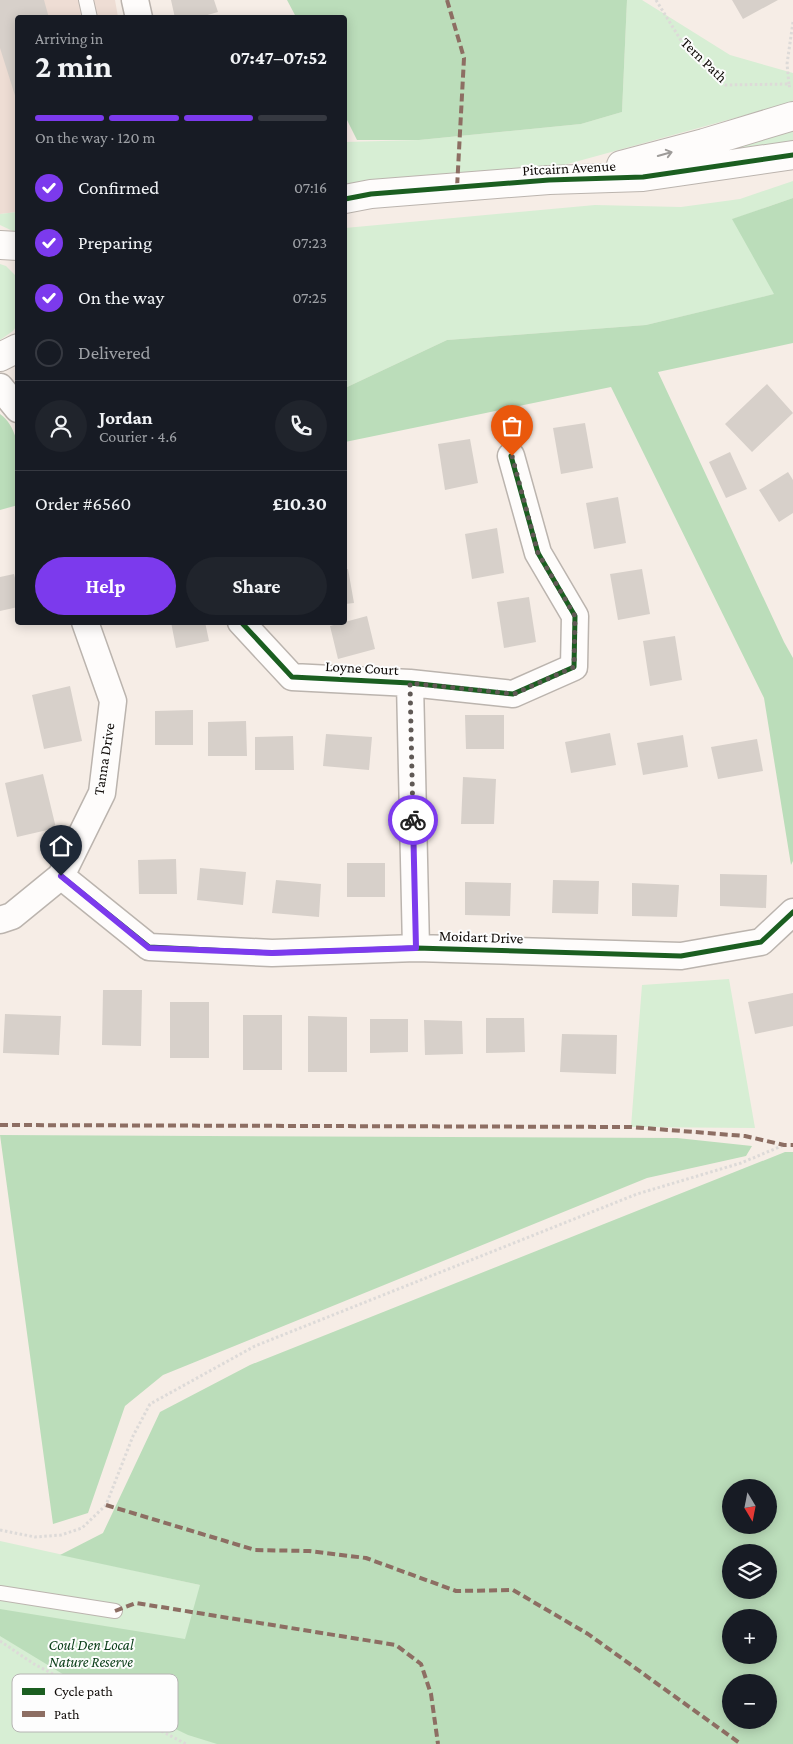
<!DOCTYPE html>
<meta charset="utf-8">
<style>
body{margin:0;font-family:"Crimson Pro",serif;background:#20242c;color:#f1f3f6;height:100vh;display:flex;flex-direction:column;font-size:19px;white-space:nowrap}
*{box-sizing:border-box;margin:0}
p{font-size:16px;color:#9ea1a6}
.icon{flex:none;width:28px;height:28px;fill:none;stroke:currentColor;stroke-width:2;stroke-linecap:round;stroke-linejoin:round}
.map{position:relative;flex:1;overflow:hidden}
.sheet{position:absolute;left:15px;top:15px;width:332px;height:610px;display:flex;flex-direction:column;background:#171b24;border-radius:5px;box-shadow:0 2px 12px #0003}
.sheet>*{flex:none}
.needle{width:32px;rotate:170deg}
.buttons{position:absolute;left:722px;top:1479px;display:grid;gap:10px}
.buttons a{display:grid;place-items:center;width:55px;height:55px;border-radius:50%;background:#171b24;box-shadow:0 2px 12px #0003;font-size:25px}
.pin{position:absolute;display:grid;place-items:center;width:42px;height:42px;color:#fff;margin:-51px -21px;border-radius:50% 50% 50% 0;rotate:-45deg;box-shadow:0 0 5px #0007}
.pin .icon{rotate:45deg}
.courier{position:absolute;display:grid;place-items:center;width:50px;height:50px;margin:-25px;border:4px solid #7c3aed;border-radius:50%;background:#fff;color:#222;box-shadow:0 1px 6px #0007}
.head em{font-style:normal;font-weight:700}
.head div{display:flex;flex-direction:column-reverse}
.head{display:flex;align-items:center;justify-content:space-between;height:85px;padding:0 20px}
h1{font-size:32px;font-weight:700;line-height:38px}
.bar{display:grid;grid-template-columns:repeat(4,1fr);gap:8px 5px;align-content:center;height:60px;padding:0 20px}
.bar i{height:6px;border-radius:4px;background:#363941}
.bar .on{background:#7c3aed}
.bar p{grid-column:span 4}
.line{display:flex;align-items:center;gap:12px;padding:0 20px;border-top:1px solid #363941}
.line div{flex:1}
.round{display:grid;place-items:center;flex:none;width:52px;height:52px;border-radius:26px;background:#20242c}
ol{padding:0 20px;list-style:none}
li{display:flex;align-items:center;gap:15px;height:55px}
li p{margin-inline-start:auto}
li .icon{padding:5px;border-radius:50%;background:#7c3aed;color:#fff;stroke-width:4}
li:last-child{color:#9ea1a6}
li i{width:28px;height:28px;border:2px solid #363941;border-radius:50%}
.primary-button{display:flex;gap:10px;margin-top:auto;padding:10px 20px}
.primary-button a{flex:1;height:58px;border-radius:30px;background:#7c3aed;color:#fff;font-size:20px;font-weight:700;line-height:58px;text-align:center}
.primary-button a+a{background:#20242c;color:#f1f3f6}
.map>svg:first-child{display:block}
.commercial{fill:#eeddd4}
.green{fill:#d7eed4}
.forest{fill:#bbddba;fill-rule:evenodd}
.building{fill:#d7d0ca}
.lines{fill:none;stroke-linecap:round;stroke-linejoin:round}
.service-casing{stroke:#bbb4ae;stroke-width:16}
.minor-casing{stroke:#bbb4ae;stroke-width:29}
.tertiary-casing{stroke:#bbb4ae;stroke-width:30}
.path{stroke:#dddad8;stroke-width:3;stroke-dasharray:2.5 2.5;stroke-linecap:butt}
.service{stroke:#fefcfb;stroke-width:14}
.minor{stroke:#fefcfb;stroke-width:26}
.tertiary{stroke:#fefcfb;stroke-width:28}
.quiet{stroke:#8d6e63;stroke-width:4;stroke-dasharray:8 4;stroke-linecap:butt}
.cycleway-casing{stroke:#fdfdfd;stroke-width:8}
.cycleway{stroke:#1b5e20;stroke-width:5}
.oneway{stroke:#9e9b99}
.done{stroke:#605955;stroke-width:5;stroke-dasharray:0 9}
.route{stroke:#7c3aed;stroke-width:6}
.labels{text-anchor:middle;stroke-width:4;stroke-linejoin:round;paint-order:stroke}
.street-label{font-size:15px;fill:#0f0a07;stroke:#fdfdfd}
.park-label{font-size:15px;font-style:italic;fill:#0d401b;stroke:#fdfdfd}
.key{fill:#fdfdfd;stroke:#b6b4b3;stroke-width:1}
.key-label{font-size:14px;fill:#0f0a07}
</style>
<div class="map">
<svg width="793" height="1744" viewBox="0 0 793 1744">
<rect width="100%" height="100%" fill="#f6ede6"/>
<path class="commercial" d="M0,0h115l3,17 -100,1 -1,194 -17,2z"/>
<path class="green" d="M627,0h15l88,55 63,18v29l-229,63 -219,25v-48l74,-2 162,-16 41,-12z
M793,124v25l-141,20z
M793,181v17l-60,21 42,75 -129,31 -199,15 -102,48v-160l250,-23 86,2 59,-8z
M17,212v21l-17,-8v-11z
M0,264l6,2 12,12 -1,47 -4,6 -13,9z
M729,979l26,149 -124,-1 11,-142z
M0,1541l200,44 416,159h-616z"/>
<path class="forest" d="M287,0h340l-5,112 -41,12 -162,16h-62l-12,-24v-98l-49,-1z
M793,198v145l-135,29 126,270 9,16v203l-2,4 -27,-167 -153,-311 -266,55v-54l102,-48 199,-15 128,-31 -42,-75z
M0,414c26,19 18,63 18,91l-18,5z
M0,1135l677,3 75,8 -6,10 -99,22 -484,197 -38,31 -37,107 -35,11z
M785,1152h8v592h-576l-29,-9 -122,-59 -66,-40v-27l185,30 15,-54 -140,-30 43,-22 57,-121 90,-47zM731,1488h38v37h-38zM731,1552h38v38h-38zM731,1618h38v37h-38zM769,1682v38h-38v-38z"/>
<path class="building" d="M0,0h44l5,18h-31v87l-18,-57z
M171,0h43l4,12 -21,6h-22z
M732,0h46l-35,19z
M767,384l26,29 -41,39 -27,-28z
M585,423l8,45 -32,6 -8,-46z
M470,439l8,44 -33,7 -7,-46z
M730,452l17,37 -21,9 -17,-36z
M788,472l5,8v33l-14,9 -20,-32z
M618,497l8,46 -32,6 -8,-46z
M497,528l7,45 -32,6 -7,-45z
M348,569l6,34 -9,1v-34z
M642,569l8,45 -32,6 -8,-46z
M14,574l4,16v17l-18,4v-34z
M529,597l7,45 -32,6 -7,-46z
M367,616l8,33 -37,10 -8,-33z
M171,622h34l4,19 -33,7z
M675,636l7,44 -32,6 -7,-45z
M70,686l12,55 -38,8 -12,-54z
M193,710v35h-38v-34z
M465,715h39v34h-38z
M246,721l1,35h-39v-34z
M610,733l6,32 -45,8 -6,-31z
M326,734l46,3 -3,33 -46,-4z
M683,735l5,32 -45,8 -6,-32z
M293,736l1,34h-39v-33z
M757,739l6,32 -45,8 -7,-32z
M43,774l13,54 -39,9 -12,-54z
M463,777l33,2 -2,45h-33z
M176,859l1,35h-38l-1,-34z
M347,863h38v34h-38z
M200,868l46,4 -3,33 -46,-5z
M720,874l47,1 -1,33 -46,-2z
M276,880l45,4 -2,33 -47,-4z
M553,880l46,1 -1,33 -46,-1z
M465,882l46,1 -1,33 -45,-1z
M632,883l47,2 -2,32 -45,-1z
M103,990h39l-1,56 -39,-1z
M793,993v33l-38,8 -7,-32z
M170,1002h39v56h-39z
M5,1014l56,2 -2,39 -56,-2z
M243,1015h39v55h-39z
M308,1016l39,1v55h-39z
M486,1018h38l1,34 -39,1z
M370,1019h38v33l-38,1z
M424,1020l38,1 1,33 -38,1z
M562,1034l55,1 -1,39 -56,-2z"/>
<g class="lines">
<g class="service-casing">
<path id="service" d="M86,0l4,18
M0,1593l115,18"/>
</g>
<g class="minor-casing">
<path id="minor" d="M135,0l4,18
M0,387l18,22
M241,622l51,55 118,6 103,11 61,-27 1,-51 -37,-63 -27,-97
M410,683l6,265
M61,876l88,71 123,6 144,-5 265,8 80,-14 32,-30
M0,920l12,-4 49,-40 41,-83 11,-92 -28,-79"/>
</g>
<g class="tertiary-casing">
<path id="tertiary" d="M621,165l83,-22 89,-27
M345,199l26,-5 178,-14 94,-3 150,-22
M0,245l18,1
M0,357l18,-9"/>
</g>
<path class="path" d="M656,0l26,42 43,43 64,-1 1,5
M789,84l-2,-20 6,-42
M0,1530l35,7 26,-2 21,-7 24,-23 27,-69 17,-32 105,-58 382,-152 104,-31 43,-18
M0,1641l34,23 152,80"/>
<use href="#service" class="service"/>
<use href="#minor" class="minor"/>
<use href="#tertiary" class="tertiary"/>
<path class="quiet" d="M447,0l17,58 -7,130
M0,1125l631,2 114,9 39,9h9
M106,1505l149,45 54,1 57,7 90,33 57,-1 75,44 153,110
M115,1611l21,-8 260,42 25,19 10,30 7,50"/>
<g class="cycleway-casing">
<path id="cycleway" d="M345,199l26,-5 178,-14 94,-3 150,-22
M241,622l51,55 118,6 103,11 61,-27 1,-51 -37,-63 -27,-97
M61,876l88,71 123,6 144,-5 265,8 80,-14 32,-30"/>
</g>
<use href="#cycleway" class="cycleway"/>
</g>
<defs><path id="oneway-shaft" d="M-6 0H5M1.5-3L5.5 0L1.5 3" fill="none" stroke-width="1.6" stroke-linecap="round" stroke-linejoin="round" transform="scale(1.25)"/></defs>
<use class="oneway" href="#oneway-shaft" transform="translate(665 154) rotate(-16)"/>
<g class="lines">
<path class="done" d="M413,820l-3,-137 104,11 60,-27 1,-51 -37,-63 -26,-97"/>
<path class="route" d="M61,876l88,72 123,5 144,-5 -3,-128"/>
</g>
<g class="labels">
<g class="street-label">
<text transform="translate(704 60) rotate(44)" y="5">Tern Path</text>
<text transform="translate(569 168) rotate(-3)" y="5">Pitcairn Avenue</text>
<text transform="translate(362 668) rotate(3)" y="5">Loyne Court</text>
<text transform="translate(104 759) rotate(-81)" y="5">Tanna Drive</text>
<text transform="translate(481 937) rotate(2)" y="5">Moidart Drive</text>
</g>
<g class="park-label">
<text x="91" y="1650">Coul Den Local<tspan x="91" dy="17">Nature Reserve</tspan></text>
</g>
</g>
<rect x="12" y="1674" width="166" height="58" rx="8" class="key"/>
<rect x="22" y="1688" width="23" height="7" fill="#1b5e20"/>
<rect x="22" y="1711" width="23" height="6" fill="#8d6e63"/>
<g class="key-label">
<text x="54" y="1696">Cycle path</text>
<text x="54" y="1719">Path</text>
</g>
</svg>
<div class="buttons">
<a><svg class="needle" viewBox="-14 -14 28 28"><path d="M0-13l5 13h-10z" fill="#e53935"/><path d="M0 13l5-13h-10z" fill="#9ea1a6"/></svg></a>
<a><svg class="icon" aria-label="layers" viewBox="0 0 24 24"><path d="M12 4l9 5-9 5-9-5zM3 14l9 5 9-5"/></svg></a>
<a>+</a>
<a>−</a>
</div>
<div class="pin" style="left:512px;top:456px;background:#ea580c"><svg class="icon" aria-label="bag" viewBox="0 0 24 24"><path d="M5 8h14l-1 12H6zM9 8a3 3 0 0 1 6 0"/></svg></div>
<div class="pin" style="left:61px;top:876px;background:#1f2937"><svg class="icon" aria-label="home" viewBox="0 0 24 24"><path d="M3 11l9-7 9 7M6 9v11h12V9"/></svg></div>
<div class="courier" style="left:413px;top:820px"><svg class="icon" aria-label="bike" viewBox="0 0 24 24"><circle cx="6" cy="16" r="4"/><circle cx="18" cy="16" r="4"/><path d="M6 16l4-8h5l3 8M10 8l3 8H6M13 5h3"/></svg></div>
<section class="sheet">
<div class="head"><div><h1>2 min</h1><p>Arriving in</p></div><em>07:47–07:52</em></div>
<div class="bar"><i class="on"></i><i class="on"></i><i class="on"></i><i></i><p>On the way · 120 m</p></div>
<ol>
<li><svg class="icon" aria-label="check" viewBox="0 0 24 24"><path d="M5 12l5 5 9-10"/></svg>Confirmed<p>07:16</p></li>
<li><svg class="icon" aria-label="check" viewBox="0 0 24 24"><path d="M5 12l5 5 9-10"/></svg>Preparing<p>07:23</p></li>
<li><svg class="icon" aria-label="check" viewBox="0 0 24 24"><path d="M5 12l5 5 9-10"/></svg>On the way<p>07:25</p></li>
<li><i></i>Delivered</li>
</ol>
<div class="line" style="height:90px"><a class="round"><svg class="icon" aria-label="person" viewBox="0 0 24 24"><circle cx="12" cy="8" r="4"/><path d="M4 21q1-7 8-7t8 7"/></svg></a><div><b>Jordan</b><p>Courier · 4.6</p></div><a class="round"><svg class="icon" aria-label="phone" viewBox="0 0 24 24"><path d="M5 4h4l2 5-3 2q2 4 5 5l2-3 5 2v4C11 20 4 13 5 4z"/></svg></a></div>
<div class="line" style="height:65px"><div>Order #6560</div><b>£10.30</b></div>
<div class="primary-button"><a>Help</a><a>Share</a></div>
</section>
</div>
